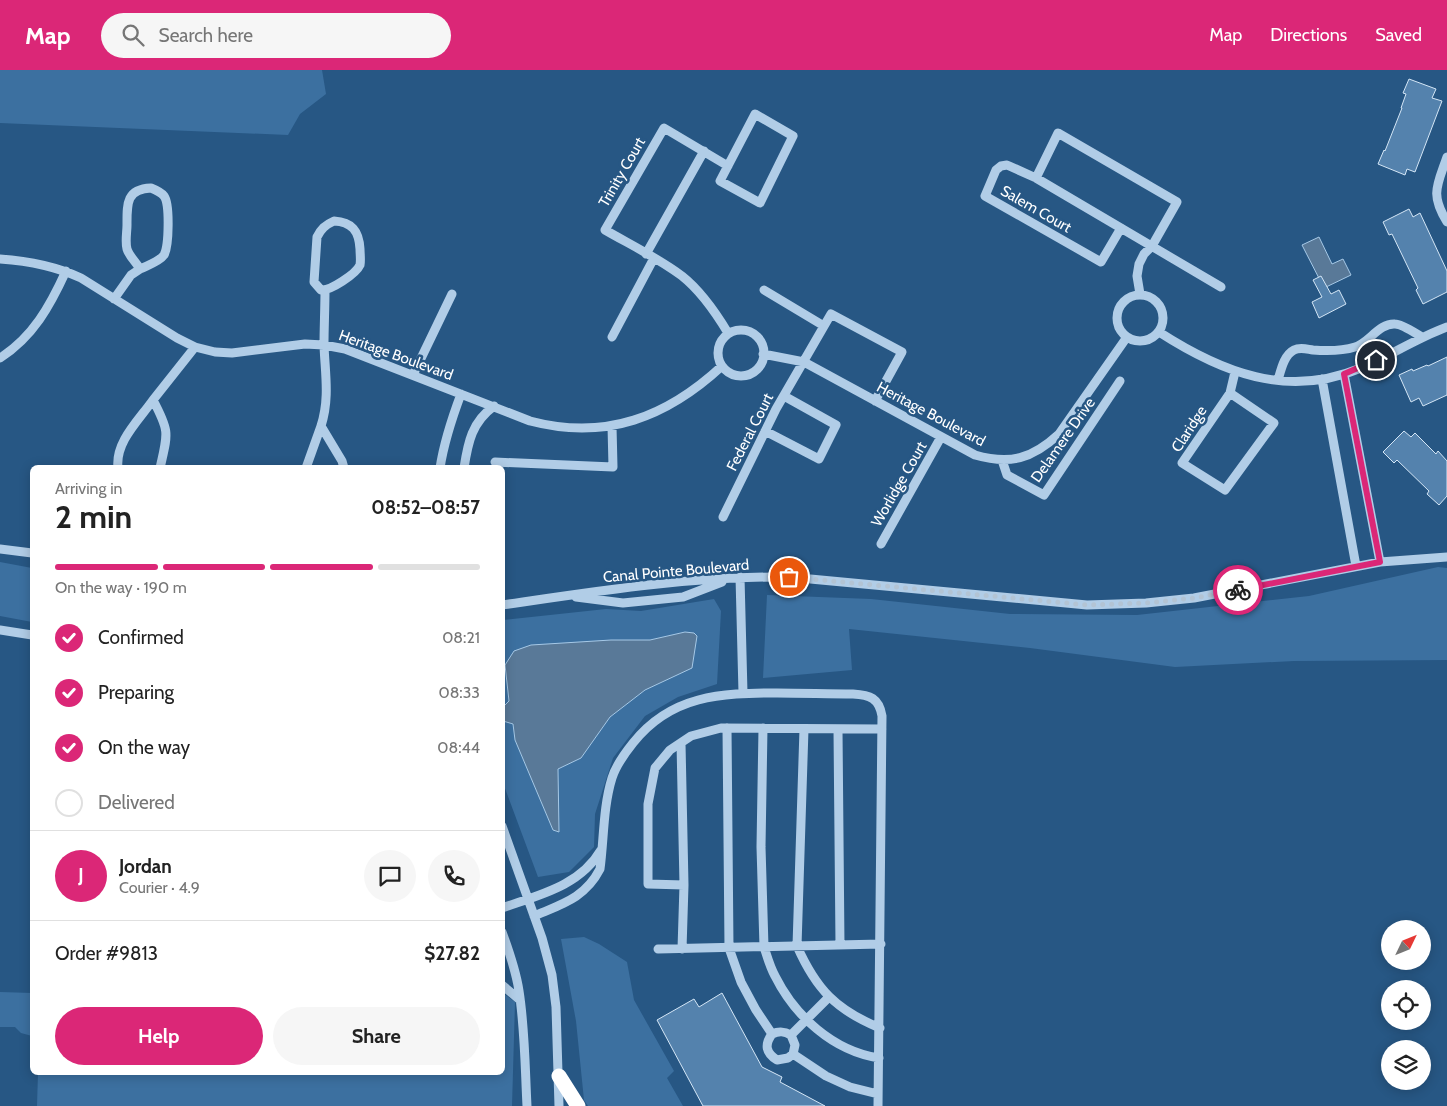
<!DOCTYPE html>
<meta charset="utf-8">
<style>
body{margin:0;font-family:Cabin,sans-serif;background:#f6f6f6;color:#222;height:100vh;display:flex;flex-direction:column;font-size:19px;white-space:nowrap}
*{box-sizing:border-box;margin:0}
p{font-size:16px;color:#767676}
.icon{flex:none;width:28px;height:28px;fill:none;stroke:currentColor;stroke-width:2;stroke-linecap:round;stroke-linejoin:round}
.map{position:relative;flex:1;overflow:hidden}
.panel{position:absolute;left:30px;top:395px;width:475px;height:610px;display:flex;flex-direction:column;background:#fff;border-radius:8px;box-shadow:0 2px 12px #0003}
.panel>*{flex:none}
.needle{width:32px;rotate:47deg}
.controls{position:absolute;left:1381px;top:850px;display:grid;gap:10px}
.controls a{display:grid;place-items:center;width:50px;height:50px;border-radius:50%;background:#fff;box-shadow:0 2px 12px #0003;font-size:25px}
.pin{position:absolute;display:grid;place-items:center;width:42px;height:42px;color:#fff;margin:-21px;border:2px solid #fff;border-radius:50%;box-shadow:0 1px 5px #0007}
.courier{position:absolute;display:grid;place-items:center;width:50px;height:50px;margin:-25px;border:4px solid #db2777;border-radius:50%;background:#fff;color:#222;box-shadow:0 1px 6px #0007}
.head em{font-style:normal;font-weight:800}
.head div{display:flex;flex-direction:column-reverse}
.head{display:flex;align-items:center;justify-content:space-between;height:85px;padding:0 25px}
h1{font-size:32px;font-weight:800;line-height:38px}
.bar{display:grid;grid-template-columns:repeat(4,1fr);gap:8px 5px;align-content:center;height:60px;padding:0 25px}
.bar i{height:6px;border-radius:4px;background:#e0e0e0}
.bar .current{background:#db2777}
.bar p{grid-column:span 4}
.line{display:flex;align-items:center;gap:12px;padding:0 25px;border-top:1px solid #e0e0e0}
.line div{flex:1}
.round{display:grid;place-items:center;flex:none;width:52px;height:52px;border-radius:26px;background:#f6f6f6}
ol{padding:0 25px;list-style:none}
li{display:flex;align-items:center;gap:15px;height:55px}
li p{margin-inline-start:auto}
li .icon{padding:5px;border-radius:50%;background:#db2777;color:#fff;stroke-width:4}
li:last-child{color:#767676}
li i{width:28px;height:28px;border:2px solid #e0e0e0;border-radius:50%}
.cta{display:flex;gap:10px;margin-top:auto;padding:10px 25px}
.cta a{flex:1;height:58px;border-radius:30px;background:#db2777;color:#fff;font-size:20px;font-weight:800;line-height:58px;text-align:center}
.cta a+a{background:#f6f6f6;color:#222}
header{display:flex;align-items:center;gap:30px;box-sizing:border-box;height:70px;padding:0 25px;background:#db2777;color:#fff}
header strong{font-size:24px}
nav{display:flex;gap:28px;margin-inline-start:auto;font-size:18px}
.search{width:350px;height:45px;background:#f6f6f6;display:flex;align-items:center;gap:12px;box-sizing:border-box;padding:0 18px;border-radius:28px;color:#767676;font-size:19px}
.map>svg:first-child{display:block}
.green{fill:#3c70a0}
.water{fill:#597998;stroke:#a6c9e7}
.building{fill:#5482ad;stroke:#d4e6f6}
.lines{fill:none;stroke-linecap:round;stroke-linejoin:round}
.minor{stroke:#b1cde7;stroke-width:9}
.highway{stroke:#fff;stroke-width:15}
.done{stroke:#b3c4d4;stroke-width:5;stroke-dasharray:0 9}
.route{stroke:#db2777;stroke-width:6}
.labels{text-anchor:middle;stroke-width:5;stroke-linejoin:round;paint-order:stroke}
.street-label{font-size:15px;fill:#fff;stroke:#275784}
</style>
<header>
<strong>Map</strong>
<div class="search"><svg class="icon" aria-label="search" viewBox="0 0 24 24"><circle cx="10" cy="10" r="6"/><path d="M15 15l6 6"/></svg>Search here</div>
<nav><a>Map</a><a>Directions</a><a>Saved</a></nav>
</header>
<div class="map">
<svg width="1447" height="1036" viewBox="0 0 1447 1036">
<rect width="100%" height="100%" fill="#275784"/>
<path class="green" d="M0,0h322l4,24 -26,20 -12,21 -288,-12z
M0,492l32,6v54l-32,-6z
M1438,497l9,1v92l-153,1 -119,6 -145,-19 -181,-19 3,41 -89,8 4,-83 104,4 139,15 127,1 172,-19z
M714,529l7,12 -4,73 -39,13 -33,19 -32,42 -18,56 -1,33 -25,25 -31,5 -35,-94v-62l10,3 2,16 38,90 6,2 -1,-63 23,-11 29,-41 35,-27 46,-22 -6,-36 -35,8h-39l-106,25 4,37 -6,5v-87l103,-11 35,2z
M584,867l15,7 28,18 7,38 40,71 -7,7 16,28h-95l-4,-6 -8,-79 -15,-82z
M0,922l32,1v43l-11,-3 -6,-6h-15z
M503,923l12,9 -3,104h-475l1,-33 464,-1z"/>
<path class="water" d="M1319,167l13,27 11,-5 8,16 -27,13 -22,-43z
M685,562l9,1 3,3 -5,32 -47,22 -35,27 -29,41 -23,11 1,63 -6,-2 -38,-90 -2,-16 -10,-3v-14l6,-6 -4,-36 9,-14 17,-6 80,-5h39z"/>
<path class="building" d="M1409,9l27,10 -4,9 10,3 -27,71 -8,-3 -2,6 -27,-11 6,-14 1,1 17,-43h-1l5,-14 -3,-1z
M1409,139l4,8 7,-4 27,58v21l-24,12 -7,-14 2,-2 -26,-54 -3,1 -6,-13z
M1321,206l10,18 8,-4 7,14 -27,14 -7,-16 10,-5 -9,-17z
M1447,287v38l-24,11 -4,-8 -8,4 -12,-27 13,-6 1,2 14,-6 1,1z
M1404,361l7,6 4,-4 21,21 2,-3 9,10v35l-8,9 -12,-11 2,-3 -32,-31 -3,3 -11,-11z
M722,923l40,74 20,10 -2,5 45,24h-122l-46,-86 37,-21 5,8z"/>
<g class="lines">
<path class="minor" d="M755,44l38,22 -33,67 -40,-22z
M1447,87c-10,29 -17,37 0,65
M728,96l-64,-38 -59,102c26,15 53,28 77,46 19,15 34,37 46,57
M1036,108l22,-45 119,69 -25,44 -8,8 -5,10 -2,12 3,18
M151,118c5,2 10,4 13,8 6,8 5,50 0,59 -5,7 -16,10 -24,14 -4,-7 -11,-13 -13,-20 -2,-7 0,-17 0,-24 0,-21 -1,-36 24,-37z
M334,151c18,1 25,10 26,28 0,5 1,11 0,16 -4,9 -30,26 -39,25l-7,-8 3,-45c4,-8 8,-12 17,-16z
M1121,158l-20,34 -116,-66 11,-26 5,-4 6,-1 29,13 185,109
M646,184l58,-103
M0,189c29,2 55,7 81,19l96,60 18,9 20,5 17,1 73,-9 19,1 21,4 185,72c76,20 137,-4 192,-55
M764,220l60,36
M1117 248a23 23 0 1 1 46 0a23 23 0 1 1-46 0Z
M114,229l17,-24 9,-6
M718 283a23 23 0 1 1 46 0a23 23 0 1 1-46 0Z
M1159,262c62,40 128,67 202,36 29,-12 56,-30 86,-41
M612,267l42,-79
M763,284l41,8 171,93c35,10 57,4 84,-21l68,-97
M0,288c33,-21 50,-52 66,-87
M1344,304l36,188
M413,305l39,-81
M1322,309l34,187
M1278,310c3,-10 6,-25 16,-30 6,-3 12,-1 19,0 13,1 29,1 42,-3 14,-4 24,-24 40,-23 7,0 20,9 27,13
M1230,323l44,30 -49,67 -43,-27z
M1230,323l5,-21
M153,330l42,-53
M321,356c9,-28 4,-53 3,-81 0,-18 1,-37 1,-55
M765,361l54,28 17,-34 -52,-29
M1002,390l5,15 37,20 76,-114
M495,392l118,5 -1,-41
M118,398c-3,-26 21,-48 35,-68 17,32 15,33 7,68
M306,398l15,-42 21,35 2,7
M440,398c4,-26 12,-50 21,-74
M464,398c4,-26 8,-46 30,-62
M723,447l53,-108 55,-95 71,38 -27,49
M881,474l60,-107
M0,479l32,4
M740,507l3,116
M576,527l47,6 60,-6 39,-15
M502,535c96,-14 190,-29 287,-28l298,28 59,-2 48,-5 186,-36 67,-5
M0,560l32,5
M727,658l2,220 12,34 15,28 16,24c-8,11 -6,19 5,26l11,-2 5,-4 33,22 24,11 28,7
M763,658l-2,119 3,100c3,9 6,20 11,29 20,40 58,75 104,82
M804,659l-7,217c19,43 39,64 83,82
M838,660l2,215
M681,673l3,142
M502,756l40,112 10,37 4,32 3,99
M502,838c37,-13 78,-22 99,-58
M534,846c28,-12 51,-18 66,-47 4,-30 3,-62 12,-91 4,-13 13,-25 21,-35 38,-48 88,-50 144,-50 26,0 51,1 76,1 17,1 26,4 29,22l-4,390
M502,862c7,19 14,39 17,59 6,38 6,77 8,115
M658,879l223,-5
M682,879l2,-64 -36,-1v-80l7,-36 15,-18 21,-14 30,-8 161,1
M502,915l18,15
M772,964c7,-3 12,-3 19,1l37,-37
M791,965l4,10 -2,9"/>
<path class="highway" d="M559,1006l19,30"/>
</g>
<g class="lines">
<path class="done" d="M789,507l298,28 59,-2 48,-5 44,-8"/>
<path class="route" d="M1238,520l142,-28 -36,-188 32,-14"/>
</g>
<g class="labels">
<g class="street-label">
<text transform="translate(622 102) rotate(-60)" y="5">Trinity Court</text>
<text transform="translate(1036 139) rotate(30)" y="5">Salem Court</text>
<text transform="translate(396 285) rotate(20)" y="5">Heritage Boulevard</text>
<text transform="translate(931 344) rotate(28)" y="5">Heritage Boulevard</text>
<text transform="translate(1189 359) rotate(-57)" y="5">Claridge</text>
<text transform="translate(750 362) rotate(-63)" y="5">Federal Court</text>
<text transform="translate(1063 370) rotate(-55)" y="5">Delamere Drive</text>
<text transform="translate(899 414) rotate(-60)" y="5">Worlidge Court</text>
<text transform="translate(676 501) rotate(-5)" y="5">Canal Pointe Boulevard</text>
</g>
</g>
</svg>
<div class="controls">
<a><svg class="needle" viewBox="-14 -14 28 28"><path d="M0-13l5 13h-10z" fill="#e53935"/><path d="M0 13l5-13h-10z" fill="#767676"/></svg></a>
<a><svg class="icon" aria-label="locate" viewBox="0 0 24 24"><circle cx="12" cy="12" r="6"/><path d="M12 2v4M12 18v4M2 12h4M18 12h4"/></svg></a>
<a><svg class="icon" aria-label="layers" viewBox="0 0 24 24"><path d="M12 4l9 5-9 5-9-5zM3 14l9 5 9-5"/></svg></a>
</div>
<div class="pin" style="left:789px;top:507px;background:#ea580c"><svg class="icon" aria-label="bag" viewBox="0 0 24 24"><path d="M5 8h14l-1 12H6zM9 8a3 3 0 0 1 6 0"/></svg></div>
<div class="pin" style="left:1376px;top:290px;background:#1f2937"><svg class="icon" aria-label="home" viewBox="0 0 24 24"><path d="M3 11l9-7 9 7M6 9v11h12V9"/></svg></div>
<div class="courier" style="left:1238px;top:520px"><svg class="icon" aria-label="bike" viewBox="0 0 24 24"><circle cx="6" cy="16" r="4"/><circle cx="18" cy="16" r="4"/><path d="M6 16l4-8h5l3 8M10 8l3 8H6M13 5h3"/></svg></div>
<section class="panel">
<div class="head"><div><h1>2 min</h1><p>Arriving in</p></div><em>08:52–08:57</em></div>
<div class="bar"><i class="current"></i><i class="current"></i><i class="current"></i><i></i><p>On the way · 190 m</p></div>
<ol>
<li><svg class="icon" aria-label="check" viewBox="0 0 24 24"><path d="M5 12l5 5 9-10"/></svg>Confirmed<p>08:21</p></li>
<li><svg class="icon" aria-label="check" viewBox="0 0 24 24"><path d="M5 12l5 5 9-10"/></svg>Preparing<p>08:33</p></li>
<li><svg class="icon" aria-label="check" viewBox="0 0 24 24"><path d="M5 12l5 5 9-10"/></svg>On the way<p>08:44</p></li>
<li><i></i>Delivered</li>
</ol>
<div class="line" style="height:90px"><b class="round" style="background:#db2777;color:#fff">J</b><div><b>Jordan</b><p>Courier · 4.9</p></div><a class="round"><svg class="icon" aria-label="chat" viewBox="0 0 24 24"><path d="M4 5h16v11H9l-5 4z"/></svg></a><a class="round"><svg class="icon" aria-label="phone" viewBox="0 0 24 24"><path d="M5 4h4l2 5-3 2q2 4 5 5l2-3 5 2v4C11 20 4 13 5 4z"/></svg></a></div>
<div class="line" style="height:65px"><div>Order #9813</div><b>$27.82</b></div>
<div class="cta"><a>Help</a><a>Share</a></div>
</section>
</div>
